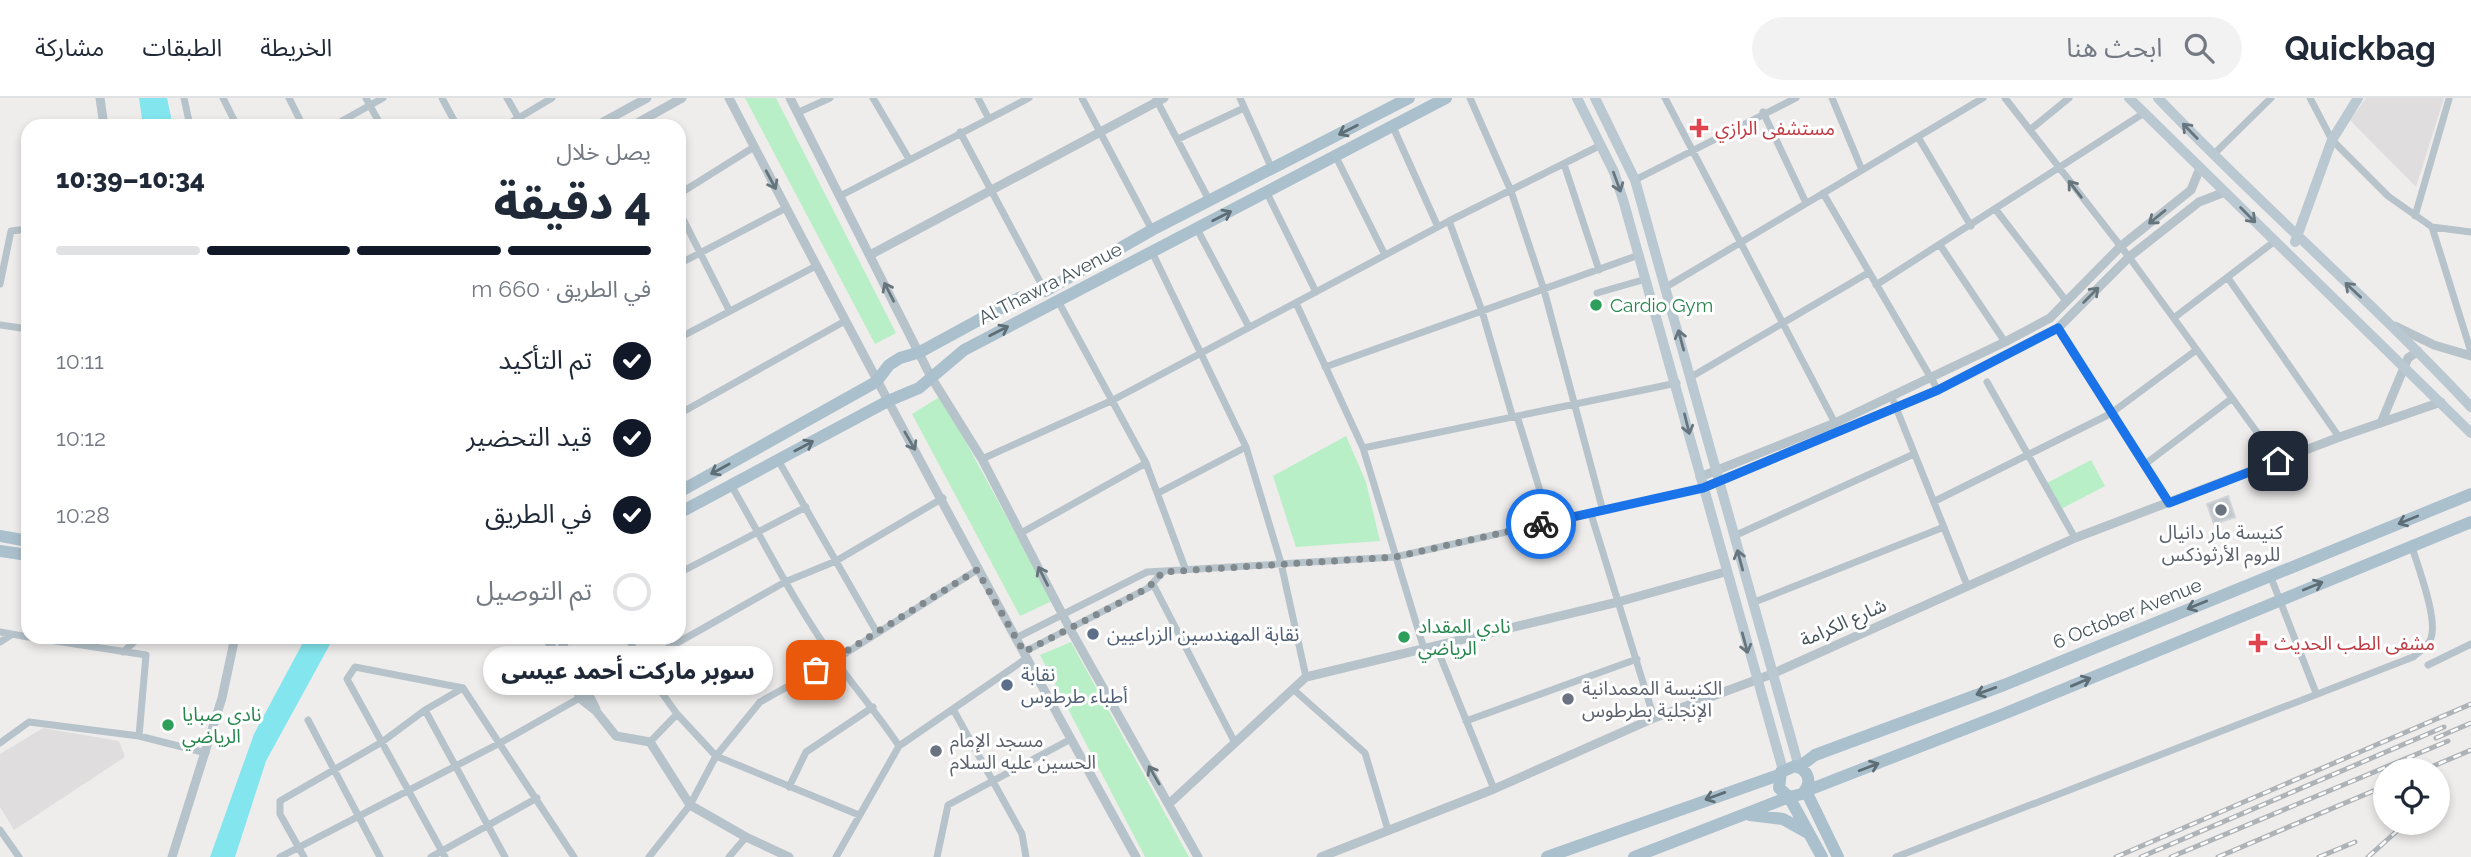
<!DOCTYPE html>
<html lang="ar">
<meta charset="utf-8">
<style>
body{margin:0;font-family:Raleway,"Noto Sans Arabic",sans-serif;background:#f2f2f3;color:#1f2937;direction:rtl;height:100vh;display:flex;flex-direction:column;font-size:26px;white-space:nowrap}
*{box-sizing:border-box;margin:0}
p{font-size:23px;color:#747a83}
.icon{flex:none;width:38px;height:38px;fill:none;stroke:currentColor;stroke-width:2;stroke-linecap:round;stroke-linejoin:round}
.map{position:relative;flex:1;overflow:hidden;direction:ltr}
.side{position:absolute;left:21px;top:21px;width:665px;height:525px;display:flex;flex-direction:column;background:#fff;border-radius:21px;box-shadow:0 4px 10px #0003;direction:rtl}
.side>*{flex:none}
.fabs{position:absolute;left:2373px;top:660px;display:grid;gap:14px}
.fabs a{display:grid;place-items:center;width:77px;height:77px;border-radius:50%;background:#fff;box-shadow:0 4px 10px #0003;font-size:35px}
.pin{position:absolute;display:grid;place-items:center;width:60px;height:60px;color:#fff;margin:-30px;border-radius:14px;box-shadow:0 4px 10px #0006}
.courier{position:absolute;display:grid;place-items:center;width:70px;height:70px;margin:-35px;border:5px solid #1a73e8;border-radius:50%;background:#fff;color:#222;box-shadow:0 2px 9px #0007}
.bubble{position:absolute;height:49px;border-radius:24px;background:#fff;box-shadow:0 4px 10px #0003;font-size:23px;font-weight:800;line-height:49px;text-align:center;direction:rtl}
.summary em{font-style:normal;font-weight:800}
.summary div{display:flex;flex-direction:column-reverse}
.summary{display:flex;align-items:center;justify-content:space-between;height:119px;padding:0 35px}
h1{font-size:46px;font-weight:800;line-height:52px}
.bar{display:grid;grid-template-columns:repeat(4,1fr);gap:10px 7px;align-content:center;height:84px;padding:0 35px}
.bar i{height:9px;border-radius:5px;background:#e0e1e3}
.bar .selected{background:#111827}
.bar p{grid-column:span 4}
ol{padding:0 35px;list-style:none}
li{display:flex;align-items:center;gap:21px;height:77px}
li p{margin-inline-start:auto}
li .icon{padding:7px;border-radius:50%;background:#111827;color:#fff;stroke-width:4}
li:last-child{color:#747a83}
li i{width:38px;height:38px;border:4px solid #e0e1e3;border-radius:50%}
header{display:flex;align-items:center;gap:42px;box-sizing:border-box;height:98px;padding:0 35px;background:#fff;border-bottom:2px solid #e0e1e3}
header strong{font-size:33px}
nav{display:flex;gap:38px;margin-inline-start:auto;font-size:24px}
.search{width:490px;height:63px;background:#f2f2f3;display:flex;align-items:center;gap:18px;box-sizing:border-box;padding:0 24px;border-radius:38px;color:#747a83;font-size:26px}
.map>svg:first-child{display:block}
.education{fill:#e0dddf}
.green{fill:#b8efc6}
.water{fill:#83e6ee}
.building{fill:#c3c8cc;stroke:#d0d3d8;stroke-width:2}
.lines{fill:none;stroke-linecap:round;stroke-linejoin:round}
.minor{stroke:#b7c3ca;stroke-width:7}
.tertiary{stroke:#b7c3ca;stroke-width:9}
.secondary{stroke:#b9c8d1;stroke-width:10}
.primary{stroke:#abc0cd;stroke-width:12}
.rail-casing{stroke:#aeb3b7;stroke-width:5}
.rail{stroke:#fff;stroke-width:2.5;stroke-dasharray:8;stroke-linecap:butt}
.oneway{stroke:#5e6e77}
.oneway2{stroke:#67767e}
.oneway3{stroke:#66757c}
.done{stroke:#80898d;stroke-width:7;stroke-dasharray:0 12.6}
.route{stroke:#1a73e8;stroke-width:9}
.health-dot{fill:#e0444e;stroke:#fff;stroke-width:2.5}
.leisure-dot{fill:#2e9e5b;stroke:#fff;stroke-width:2.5}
.worship-dot{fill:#6b7280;stroke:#fff;stroke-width:2.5}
.service-dot{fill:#5c6f8a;stroke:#fff;stroke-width:2.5}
.labels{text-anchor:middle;stroke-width:6;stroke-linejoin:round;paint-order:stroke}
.health-label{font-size:19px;fill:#be3a42;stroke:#fff;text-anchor:start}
.street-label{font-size:19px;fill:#44535a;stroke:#fff}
.leisure-label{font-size:19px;fill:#27864d;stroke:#fff;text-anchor:start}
.worship-label{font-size:19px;fill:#5b616d;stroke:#fff;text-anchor:start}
.service-label{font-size:19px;fill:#4e5e75;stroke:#fff;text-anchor:start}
</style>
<header>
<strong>Quickbag</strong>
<div class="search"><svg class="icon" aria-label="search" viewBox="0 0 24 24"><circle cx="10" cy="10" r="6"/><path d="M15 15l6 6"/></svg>ابحث هنا</div>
<nav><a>الخريطة</a><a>الطبقات</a><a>مشاركة</a></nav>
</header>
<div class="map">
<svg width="2471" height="759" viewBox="0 0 2471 759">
<rect width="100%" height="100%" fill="#efecec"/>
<path class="education" d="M2366,0h78l-28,89 -66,-67z
M43,630l76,13 6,16 -111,73 -14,-23v-53z"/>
<path class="green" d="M745,0h31l120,235 -21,11z
M941,298l111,205 -32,15 -108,-202z
M1346,338l20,46 14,59 -84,6 -23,-71z
M2091,362l14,26 -46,24 -14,-26z
M1071,544l118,215h-44l-105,-202z"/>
<path class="water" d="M139,0h28l6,28h-30z
M306,539h28l-68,124 -31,96h-25l44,-123z"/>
<path class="building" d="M2228,398l7,21 -21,7 -7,-20z"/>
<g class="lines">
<path class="minor" d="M184,0l6,28
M223,0l14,28
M289,0l14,28
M366,0l15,28
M442,0l15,28
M507,0l12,21
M873,0l36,61
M978,0l11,21
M1082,0l70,132
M1240,0l32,71
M1470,0l41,93 33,99 59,221
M1665,0l170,325
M1832,0l30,72
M2005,0l124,159 149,204
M2310,0l22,42 56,56 44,31 39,5
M1156,1l53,101
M1763,14l43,91
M797,15l33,-15
M333,28l50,-28
M505,28l47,-28
M1393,29l45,100
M2031,31l38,-31
M960,34l85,159
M1918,39l53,89
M1178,41l66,-31
M2213,57l58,-57
M1336,59l49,98
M1564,66l35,106
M1635,82l161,-82
M1267,95l49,99
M1823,95l115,197
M679,96l75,-47
M840,98l189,-98
M1996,112l71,92
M679,113l50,99
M2415,118l34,-117
M1449,123l33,90 30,104
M2432,129l39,125
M1197,131l52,98
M1940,147l65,97
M1152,154l94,195 35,116 25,114
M679,166l107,-56
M2228,180l111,159
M0,186l11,-53 17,-2
M1876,187l268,-172
M1666,189l317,-189
M1597,195l49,-14
M1058,203l88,162 39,105
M1296,205l67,145 61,201
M2175,219l100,-76
M0,227l28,4
M2058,230l111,175
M679,240l137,-72
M1325,269l314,-112
M1691,279l177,-104
M1987,284l88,156
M1891,297l76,190
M679,316l166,-93
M1517,318l33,107
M1363,350l314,-65
M982,361l131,-59 336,-179 152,-76
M778,362l98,171
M2144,367l87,-66
M731,387c34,58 64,120 104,175 21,29 44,56 64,86
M1160,394l86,-45
M1935,403l175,-87 85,-63
M1591,416l63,204
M1021,435l125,-70
M1734,438l180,-82
M679,475l127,-66
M2270,477l46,118
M1153,486l81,157
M1752,505l192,-76
M0,534l28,5
M30,539l116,18 -7,81
M628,539l13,27 36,50 39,42 143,59
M1016,540l131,-66 248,-15 308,-69
M0,544l11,-7
M1436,548l58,143
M123,554l17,-15
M1024,554l124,-64 15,-16
M2428,567l43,-21
M1293,591l72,64 23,77
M953,611l69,125 4,23
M425,612l80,147
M308,622l72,137
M1466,623l171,-62
M650,644l27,-28
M0,645l29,-21 110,14 67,17
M789,689l17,-35 67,-45
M0,732l19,27
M280,759l220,-114 285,-161 51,-21 107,-63
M304,759l-24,-43v-13l102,-59 43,-32 38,-22 111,169
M431,759l106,-59
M445,759l-98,-178 8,-12 108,21
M649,759l41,-52 26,-49 44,-54 75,-42 142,-90
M729,759l17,-20
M836,759l63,-111 128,-88
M937,759l11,-52 123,-66
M1896,759l517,-200c7,-6 15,-10 18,-19 7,-19 -13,-71 -19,-91"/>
<path class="tertiary" d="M100,0l4,28
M729,0c132,255 268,508 407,759
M790,0l141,279 51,82 88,170 128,228
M596,28l51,-28
M632,28l50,-28
M870,157l294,-157
M2395,228l39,19 37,11
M2381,325l27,-65 10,-7
M1700,379l135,-54 170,-81 45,-24 71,-72 70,-56 9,-22
M1703,390l235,-98 120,-62 71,-71 70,-55 26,-10
M546,539l35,62 15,12 20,25 34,6 40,63 56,32 43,20
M559,539l37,72
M1170,705l136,-126 312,-75 107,-30
M172,759l50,-159 13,-61
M1321,759l173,-68 160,-71 118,-44 303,-136 262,-100 104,-36"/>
<path class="secondary" d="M1577,0l37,74 10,31 159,567
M1595,0l40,82 164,587
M2129,0l342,335
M2158,0c101,106 213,202 313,309
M2295,144l37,-102 26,-42"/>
<path class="primary" d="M679,394l197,-110 13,-17 11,-7 20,-6 101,-55 24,-6 107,-61 257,-132
M679,415l209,-112 31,-13 45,-38 482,-252
M0,438l28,5
M0,453l28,4
M1799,669l16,-12 189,-70 467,-191
M1750,717l33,4 25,14
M1547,759l232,-82
M1634,759l155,-60 13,-3c11,-11 7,-24 -7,-28l-14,6 -2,16 10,9 33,60
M1838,759l-32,-66 195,-76 470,-193"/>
<g class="rail-casing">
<path id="rail" d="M2436,640l35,-15
M2424,672l47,-20
M2116,759l355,-153
M2141,759l303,-130
M2171,759l277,-116
M2218,759l167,-71
M2319,759l36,-15
M2368,759l39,-35"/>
</g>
<use href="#rail" class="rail"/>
</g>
<defs><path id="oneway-shaft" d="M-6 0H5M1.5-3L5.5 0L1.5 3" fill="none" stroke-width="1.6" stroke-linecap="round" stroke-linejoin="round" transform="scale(1.75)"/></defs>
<g class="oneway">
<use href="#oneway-shaft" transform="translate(1348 32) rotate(153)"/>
<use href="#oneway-shaft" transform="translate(1222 118) rotate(-27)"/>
<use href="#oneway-shaft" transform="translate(999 233) rotate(-27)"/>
<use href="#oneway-shaft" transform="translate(804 348) rotate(-28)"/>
<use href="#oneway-shaft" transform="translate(720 371) rotate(151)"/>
<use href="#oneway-shaft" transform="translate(2408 422) rotate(158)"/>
<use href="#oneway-shaft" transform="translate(2313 488) rotate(-22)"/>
<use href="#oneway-shaft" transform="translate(2197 507) rotate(158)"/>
<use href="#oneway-shaft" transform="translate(2081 584) rotate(-23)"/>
<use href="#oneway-shaft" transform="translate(1986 593) rotate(160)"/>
<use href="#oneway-shaft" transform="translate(1869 669) rotate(-21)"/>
<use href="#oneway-shaft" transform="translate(1715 698) rotate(160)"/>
</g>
<g class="oneway2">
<use href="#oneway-shaft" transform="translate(2190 33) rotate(-134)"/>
<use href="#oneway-shaft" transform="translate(1617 84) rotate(70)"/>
<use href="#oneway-shaft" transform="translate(2248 117) rotate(45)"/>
<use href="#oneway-shaft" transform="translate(2353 192) rotate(-137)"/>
<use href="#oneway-shaft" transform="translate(1681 242) rotate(-105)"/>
<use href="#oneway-shaft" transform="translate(1687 326) rotate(76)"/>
<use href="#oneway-shaft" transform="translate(1740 462) rotate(-105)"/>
<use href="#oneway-shaft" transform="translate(1745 545) rotate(75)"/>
</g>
<g class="oneway3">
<use href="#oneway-shaft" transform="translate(771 82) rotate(62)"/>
<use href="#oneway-shaft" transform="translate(2075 91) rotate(-128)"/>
<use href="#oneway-shaft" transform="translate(2157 119) rotate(141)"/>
<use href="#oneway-shaft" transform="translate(889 194) rotate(-117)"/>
<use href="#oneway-shaft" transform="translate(2091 197) rotate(-45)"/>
<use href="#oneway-shaft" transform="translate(910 343) rotate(60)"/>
<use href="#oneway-shaft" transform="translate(1043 478) rotate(-117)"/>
<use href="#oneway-shaft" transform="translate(1154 677) rotate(-120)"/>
</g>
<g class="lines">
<path class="done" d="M816,572l161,-100 47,82 124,-64 15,-16 232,-15 146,-33"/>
<path class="route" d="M1541,426l162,-36 235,-98 120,-62 111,175 109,-42"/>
</g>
<g class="health-dot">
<path d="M1695.5 19.5h7v7h7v7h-7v7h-7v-7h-7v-7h7z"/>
<path d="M2254.5 534.5h7v7h7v7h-7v7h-7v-7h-7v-7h7z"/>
</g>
<g class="leisure-dot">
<circle cx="1596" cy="207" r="7"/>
<circle cx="1404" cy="539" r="7"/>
<circle cx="168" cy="627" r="7"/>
</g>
<g class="worship-dot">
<circle cx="2221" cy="412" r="7"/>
<circle cx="1568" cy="601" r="7"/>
<circle cx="936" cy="653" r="7"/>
</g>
<g class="service-dot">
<circle cx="1093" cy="536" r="7"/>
<circle cx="1007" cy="587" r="7"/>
</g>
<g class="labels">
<g class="health-label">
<text x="1715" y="37">مستشفى الرازي</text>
<text x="2274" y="552">مشفى الطب الحديث</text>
</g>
<g class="street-label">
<text transform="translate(1050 185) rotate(-27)" y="7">Al Thawra Avenue</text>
<text transform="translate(2127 515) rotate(-22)" y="7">6 October Avenue</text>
<text transform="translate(1843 524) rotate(-24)" y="7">شارع الكرامة</text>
</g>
<g class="leisure-label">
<text x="1610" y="214">Cardio Gym</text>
<text x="1418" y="535">نادي المقداد<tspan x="1418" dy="22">الرياضي</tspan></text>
<text x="182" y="623">نادي صبايا<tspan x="182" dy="22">الرياضي</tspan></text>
</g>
<g class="worship-label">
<text x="2221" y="441" text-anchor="middle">كنيسة مار دانيال<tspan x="2221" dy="22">للروم الأرثوذكس</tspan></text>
<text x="1582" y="597">الكنيسة المعمدانية<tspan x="1582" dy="22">الإنجلية بطرطوس</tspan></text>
<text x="950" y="649">مسجد الإمام<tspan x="950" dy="22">الحسين عليه السلام</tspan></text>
</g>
<g class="service-label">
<text x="1107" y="543">نقابة المهندسين الزراعيين</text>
<text x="1021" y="583">نقابة<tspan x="1021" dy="22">أطباء طرطوس</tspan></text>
</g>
</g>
</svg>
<div class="fabs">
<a><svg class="icon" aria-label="locate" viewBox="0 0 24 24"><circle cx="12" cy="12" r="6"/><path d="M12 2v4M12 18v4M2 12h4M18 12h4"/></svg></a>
</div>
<div class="pin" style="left:816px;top:572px;background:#ea580c"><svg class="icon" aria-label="bag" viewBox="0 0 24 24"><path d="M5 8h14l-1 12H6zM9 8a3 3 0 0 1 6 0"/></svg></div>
<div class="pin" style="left:2278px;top:363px;background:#1f2937"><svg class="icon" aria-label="home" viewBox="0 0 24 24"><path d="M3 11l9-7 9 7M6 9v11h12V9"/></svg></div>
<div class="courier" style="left:1541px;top:426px"><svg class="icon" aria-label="bike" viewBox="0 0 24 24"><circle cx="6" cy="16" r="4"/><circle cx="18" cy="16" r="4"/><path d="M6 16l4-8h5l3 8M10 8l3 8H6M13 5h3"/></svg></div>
<div class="bubble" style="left:483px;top:548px;width:290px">سوبر ماركت أحمد عيسى</div>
<section class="side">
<div class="summary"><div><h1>4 دقيقة</h1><p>يصل خلال</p></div><em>10:34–10:39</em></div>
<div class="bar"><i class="selected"></i><i class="selected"></i><i class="selected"></i><i></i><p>في الطريق · 660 m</p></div>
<ol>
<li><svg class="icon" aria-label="check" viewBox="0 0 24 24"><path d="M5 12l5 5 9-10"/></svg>تم التأكيد<p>10:11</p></li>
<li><svg class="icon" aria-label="check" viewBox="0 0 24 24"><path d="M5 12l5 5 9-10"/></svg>قيد التحضير<p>10:12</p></li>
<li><svg class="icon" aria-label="check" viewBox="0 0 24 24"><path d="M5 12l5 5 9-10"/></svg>في الطريق<p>10:28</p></li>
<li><i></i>تم التوصيل</li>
</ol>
</section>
</div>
